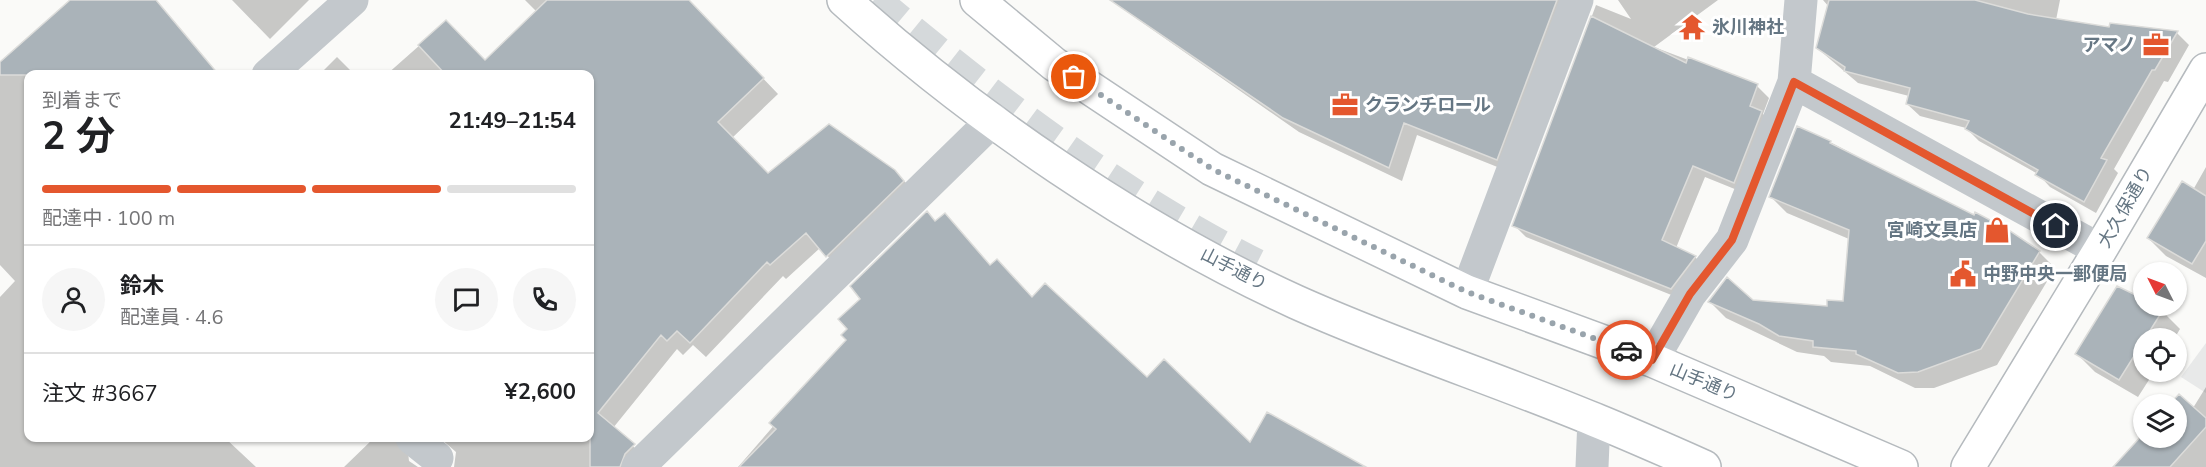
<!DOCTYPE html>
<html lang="ja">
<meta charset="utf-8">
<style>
body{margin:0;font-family:"Nunito Sans","Noto Sans JP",sans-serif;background:#f6f6f6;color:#202124;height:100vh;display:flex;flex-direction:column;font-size:22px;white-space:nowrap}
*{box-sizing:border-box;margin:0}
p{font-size:20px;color:#757577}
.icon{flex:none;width:33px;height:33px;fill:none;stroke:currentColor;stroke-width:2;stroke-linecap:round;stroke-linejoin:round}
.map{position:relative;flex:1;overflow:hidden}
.drawer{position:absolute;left:24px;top:70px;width:570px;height:372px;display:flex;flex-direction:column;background:#fff;border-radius:12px;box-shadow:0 2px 4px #0004}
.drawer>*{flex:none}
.needle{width:39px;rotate:312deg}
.buttons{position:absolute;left:2133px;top:262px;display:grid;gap:12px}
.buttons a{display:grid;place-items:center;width:54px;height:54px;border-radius:50%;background:#fff;box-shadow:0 2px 4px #0004;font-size:30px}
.pin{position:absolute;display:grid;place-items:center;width:51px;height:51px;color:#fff;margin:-26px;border:3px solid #fff;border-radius:50%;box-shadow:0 2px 6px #0007}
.courier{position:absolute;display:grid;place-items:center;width:60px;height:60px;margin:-30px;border:4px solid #e4572e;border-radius:50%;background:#fff;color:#222;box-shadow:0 2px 8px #0007}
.head em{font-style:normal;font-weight:700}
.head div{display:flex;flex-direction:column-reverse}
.head{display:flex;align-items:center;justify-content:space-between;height:102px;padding:0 18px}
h1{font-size:39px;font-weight:700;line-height:45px}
.bar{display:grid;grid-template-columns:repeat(4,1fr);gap:9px 6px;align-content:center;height:72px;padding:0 18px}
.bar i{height:8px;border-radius:4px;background:#e0e0e0}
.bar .active{background:#e4572e}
.bar p{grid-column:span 4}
.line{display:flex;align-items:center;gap:15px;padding:0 18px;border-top:2px solid #e0e0e0}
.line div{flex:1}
.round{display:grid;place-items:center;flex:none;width:63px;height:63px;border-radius:32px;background:#f6f6f6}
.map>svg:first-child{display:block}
.built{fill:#e8e9e9}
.shadow{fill:#0003}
.building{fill:#aab3b9;stroke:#dcdcda;stroke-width:1.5}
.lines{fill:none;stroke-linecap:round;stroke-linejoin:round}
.highway-tunnel{stroke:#d5d9db;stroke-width:33;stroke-dasharray:33 16;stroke-linecap:butt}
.major-casing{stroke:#b5babe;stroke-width:36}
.minor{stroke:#c3c8cc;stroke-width:33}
.major{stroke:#fff;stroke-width:33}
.done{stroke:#99a4ac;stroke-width:6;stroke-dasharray:0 10.8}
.route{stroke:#e4572e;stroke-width:8}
.labels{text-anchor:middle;stroke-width:6;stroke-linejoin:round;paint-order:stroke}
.poi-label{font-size:18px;font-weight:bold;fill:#657683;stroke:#fff;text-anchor:start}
.street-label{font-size:18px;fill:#657683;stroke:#fff}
</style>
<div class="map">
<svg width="2206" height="467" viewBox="0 0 2206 467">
<rect width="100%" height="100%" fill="#fafaf8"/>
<path class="built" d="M2206,343v50l-25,-16z"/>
<path class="shadow" d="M90,0h66l63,75h-191v363h197l31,29h-256v-170l15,-16 -15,-16v-201z
M232,0h77l-39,39z
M525,0h163l90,94 -46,44 36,37 126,-4 16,16 -68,84 -22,-23 -34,31 -3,-3 -77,81 -13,-12 -10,10 -6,-6 -64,79 24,22 -13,17h-170l2,-15 -16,-14h150v-363h-204l60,-53 39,40 52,-50z
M1110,0h459l-59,172 -93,-37 -15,46 -103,-49z
M1618,0h100l-64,47 103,39 12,12 -6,16 11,11 -27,69 -42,-17 -29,71 19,9 12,12 -23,31 -158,-63 -12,-12 82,-220 35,14z
M1823,0h237l-4,20 54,9 67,4 12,12 -21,37 -4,-1 -50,88 4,4 -22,40 -46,-26 -12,-13 -59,-33 -13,-13 -46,-12 -13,-12 2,-8 -51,-13 -41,-35 12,-41z
M337,57l18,18h-36z
M1830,142l209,110 16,16 -58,97 -63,23h-19l-45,-22 -39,-4 -7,-6 -27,-4 -71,-34 -16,-16h42l76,6 17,-5 4,-64 -62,-26 -16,-16z
M2206,167v111l-40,-22 -18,-18 45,-48z
M927,213l9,9 9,-7 46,51 41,33 115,80 104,66 112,22h-625l110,-127 2,-11 12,-30z
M2144,306h9l9,5 18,18 -6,10h-30v33h10l-16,25 -43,-25 -18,-18z
M2206,387v80h-70l8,-29h32v-33h-5l8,-9 14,12z
M374,438h43l-9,14 1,9 9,6h-74z"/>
<path class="building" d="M70,0h86l63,75h-219v-13z
M547,0h142l75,78 -46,44 50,51 61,-49 66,46 9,11 -78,76 -20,-24 -36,32 -3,-3 -77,81 -13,-12 -10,10 -6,-6 -63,78 37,31 -10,10 -5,13h-30v-392h-144l-28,-30 28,-25 39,40z
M1110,0h447l-60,160 -93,-37 -15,45 -106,-50z
M1829,0h146l53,14 81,13 1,-4 68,8 -23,39h-3l-51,88 6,2 -23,42 -49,-27 3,-5 -73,-41 4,-8 -63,-17 4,-16 -66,-17 1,-4 -29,-19z
M1591,16l95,47 2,-6 70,27 -8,22 12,5 -28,72 -41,-17 -31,74 34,16 -25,33 -159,-63z
M1797,126l34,15 -1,2 144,72 1,-3 32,17 33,22 -59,98 -63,23 -20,1 -42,-19v-3l-43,-4v-6l-34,-5 -20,-12 -51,-22 19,-25 26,23 74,6v-6l16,1 6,-71 -80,-33z
M2182,181l24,15v45l-14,23 -45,-26z
M927,211l8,10 10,-8 45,52 7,-6 35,38 13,-14 102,94 17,-18 86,83 17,-30 99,55h-627l37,-38 -7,-6 77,-83 -5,-5 6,-6 -9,-10 22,-20 -10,-13z
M2117,286l27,13v7h12l7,4 -44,70 -44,-26z
M2179,394l27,24v9l-36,40h-57l31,-34v5h32v-33h-7z"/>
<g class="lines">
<path class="highway-tunnel" d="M874,0c118,100 244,195 382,265"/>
<g class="major-casing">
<path id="major" d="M844,0c128,116 294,230 452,302 98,44 200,77 299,118 37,15 73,31 109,47
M977,0l77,64 158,105 255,123 185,68 249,107
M1968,467l132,-217 106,-180"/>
</g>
<path class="minor" d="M268,75l84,-75
M1794,82l306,168
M1467,292l110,-292
M1652,360l38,-66 42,-54 62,-158 7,-82
M412,438l25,20
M638,467l355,-347
M1592,467l2,-48"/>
<use href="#major" class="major"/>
</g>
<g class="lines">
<path class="done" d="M1074,77l138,92 255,123 159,58"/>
<path class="route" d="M1626,350l26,10 38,-66 42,-54 62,-158 262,144"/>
</g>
<defs>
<g id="temple-bare" transform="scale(2.07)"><path d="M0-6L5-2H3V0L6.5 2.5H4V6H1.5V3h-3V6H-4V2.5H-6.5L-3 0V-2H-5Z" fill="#e4572e" stroke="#fff" stroke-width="2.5" paint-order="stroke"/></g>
<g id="office-bare" transform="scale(2.07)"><path d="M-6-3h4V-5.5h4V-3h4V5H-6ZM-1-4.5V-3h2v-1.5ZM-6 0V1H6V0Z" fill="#e4572e" stroke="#fff" stroke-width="2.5" paint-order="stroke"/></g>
<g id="shop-bare" transform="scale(2.07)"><path d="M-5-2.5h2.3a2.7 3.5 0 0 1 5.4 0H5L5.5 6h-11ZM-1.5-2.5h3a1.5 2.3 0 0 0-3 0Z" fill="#e4572e" stroke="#fff" stroke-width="2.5" paint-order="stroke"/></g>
<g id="civic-bare" transform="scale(2.07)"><path d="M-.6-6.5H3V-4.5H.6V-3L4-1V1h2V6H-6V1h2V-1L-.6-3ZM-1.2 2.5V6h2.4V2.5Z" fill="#e4572e" stroke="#fff" stroke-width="2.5" paint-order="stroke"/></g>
</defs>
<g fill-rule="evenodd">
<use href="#temple-bare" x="1692" y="27"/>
<use href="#office-bare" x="2156" y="45"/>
<use href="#office-bare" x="1345" y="105"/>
<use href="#shop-bare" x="1997" y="230"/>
<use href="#civic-bare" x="1963" y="274"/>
</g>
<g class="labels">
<g class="poi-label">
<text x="1712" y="33">氷川神社</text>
<text x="2136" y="51" text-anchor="end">アマノ</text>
<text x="1365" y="111">クランチロール</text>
<text x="1977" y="236" text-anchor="end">宮崎文具店</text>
<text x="1983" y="280">中野中央一郵便局</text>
</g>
<g class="street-label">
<text transform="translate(2125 207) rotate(-60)" y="6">大久保通り</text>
<text transform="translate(1234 269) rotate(27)" y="6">山手通り</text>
<text transform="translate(1704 382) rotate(23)" y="6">山手通り</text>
</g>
</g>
</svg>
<div class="buttons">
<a><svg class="needle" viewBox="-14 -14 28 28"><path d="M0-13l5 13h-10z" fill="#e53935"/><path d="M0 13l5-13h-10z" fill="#757577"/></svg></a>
<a><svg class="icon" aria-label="locate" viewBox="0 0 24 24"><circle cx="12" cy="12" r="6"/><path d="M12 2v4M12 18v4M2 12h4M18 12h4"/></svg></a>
<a><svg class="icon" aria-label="layers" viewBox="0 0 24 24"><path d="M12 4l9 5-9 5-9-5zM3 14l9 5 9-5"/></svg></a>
</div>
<div class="pin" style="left:1074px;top:77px;background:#ea580c"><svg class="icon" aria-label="bag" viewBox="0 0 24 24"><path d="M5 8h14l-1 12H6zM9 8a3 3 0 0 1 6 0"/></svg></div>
<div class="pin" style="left:2056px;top:226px;background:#1f2937"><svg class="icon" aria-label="home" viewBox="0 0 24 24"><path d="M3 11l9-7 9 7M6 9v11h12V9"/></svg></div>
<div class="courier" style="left:1626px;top:350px"><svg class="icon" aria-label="car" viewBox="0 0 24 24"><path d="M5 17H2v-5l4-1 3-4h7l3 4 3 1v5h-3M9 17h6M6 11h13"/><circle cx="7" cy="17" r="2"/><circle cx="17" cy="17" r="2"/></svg></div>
<section class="drawer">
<div class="head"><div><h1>2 分</h1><p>到着まで</p></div><em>21:49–21:54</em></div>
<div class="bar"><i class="active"></i><i class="active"></i><i class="active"></i><i></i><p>配達中 · 100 m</p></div>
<div class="line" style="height:108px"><a class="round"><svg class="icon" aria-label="person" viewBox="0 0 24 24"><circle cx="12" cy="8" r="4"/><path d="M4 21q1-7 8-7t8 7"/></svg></a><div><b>鈴木</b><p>配達員 · 4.6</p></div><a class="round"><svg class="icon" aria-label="chat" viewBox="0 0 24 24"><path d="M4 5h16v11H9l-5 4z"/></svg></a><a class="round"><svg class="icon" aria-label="phone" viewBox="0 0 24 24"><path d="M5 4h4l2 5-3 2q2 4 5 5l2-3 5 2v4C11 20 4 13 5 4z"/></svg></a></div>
<div class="line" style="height:78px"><div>注文 #3667</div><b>¥2,600</b></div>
</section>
</div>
